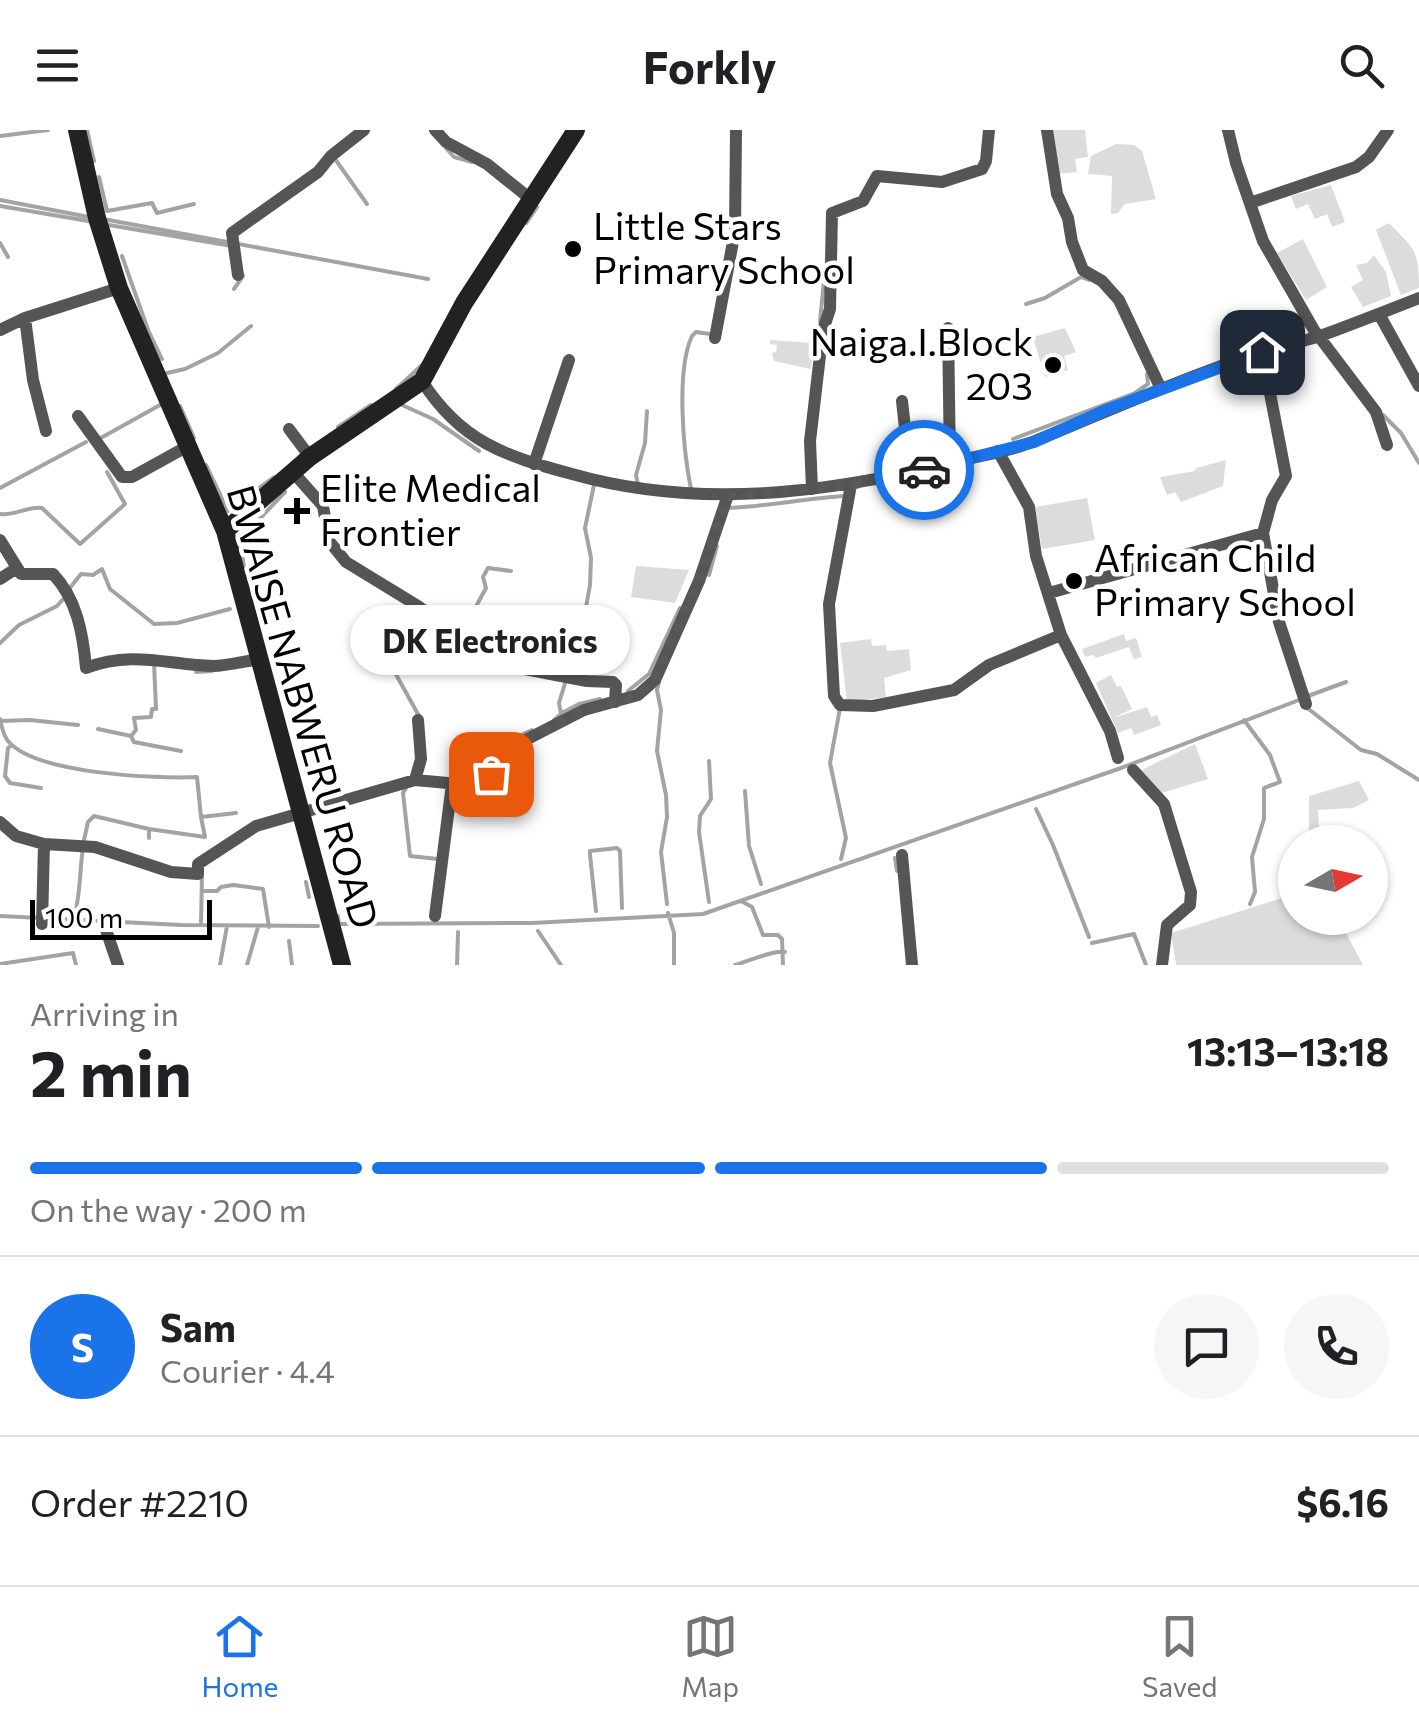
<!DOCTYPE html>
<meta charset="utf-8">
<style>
body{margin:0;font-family:Commissioner,sans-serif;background:#f6f6f6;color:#202124;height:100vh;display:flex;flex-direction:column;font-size:38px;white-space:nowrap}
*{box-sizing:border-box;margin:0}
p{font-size:32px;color:#757577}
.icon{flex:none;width:55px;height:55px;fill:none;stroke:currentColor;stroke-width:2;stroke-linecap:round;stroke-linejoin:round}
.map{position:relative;height:835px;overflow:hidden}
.sheet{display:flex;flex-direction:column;background:#fff;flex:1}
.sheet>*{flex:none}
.needle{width:65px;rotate:81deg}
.controls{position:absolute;left:1278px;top:695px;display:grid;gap:20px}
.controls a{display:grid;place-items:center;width:110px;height:110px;border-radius:50%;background:#fff;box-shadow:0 2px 8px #0004;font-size:50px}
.scale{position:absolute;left:30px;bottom:25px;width:182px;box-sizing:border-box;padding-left:10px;border:5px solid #000;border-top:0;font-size:28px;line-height:35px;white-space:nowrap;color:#000;-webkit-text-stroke:8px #fff;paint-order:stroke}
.pin{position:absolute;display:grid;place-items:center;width:85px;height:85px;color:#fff;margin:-42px;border-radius:20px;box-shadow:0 5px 15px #0006}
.courier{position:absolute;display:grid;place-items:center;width:100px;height:100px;margin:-50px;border:8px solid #1a73e8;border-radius:50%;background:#fff;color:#222;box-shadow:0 2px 12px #0007}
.bubble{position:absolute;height:70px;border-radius:35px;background:#fff;box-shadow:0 2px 8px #0004;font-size:32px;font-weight:700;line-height:70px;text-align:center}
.head em{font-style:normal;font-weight:700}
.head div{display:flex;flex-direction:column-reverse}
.head{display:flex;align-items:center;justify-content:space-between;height:170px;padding:0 30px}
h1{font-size:65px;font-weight:700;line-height:75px}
.bar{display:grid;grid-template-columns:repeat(4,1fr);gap:15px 10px;align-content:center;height:120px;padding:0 30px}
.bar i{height:12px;border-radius:8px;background:#e0e0e0}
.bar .selected{background:#1a73e8}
.bar p{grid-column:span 4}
.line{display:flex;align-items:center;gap:25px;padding:0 30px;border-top:2px solid #e0e0e0}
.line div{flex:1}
.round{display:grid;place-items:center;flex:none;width:105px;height:105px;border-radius:52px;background:#f6f6f6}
header{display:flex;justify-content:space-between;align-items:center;height:130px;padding:0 30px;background:#fff;font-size:45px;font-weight:700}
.dock{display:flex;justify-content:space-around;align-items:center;height:140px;border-top:2px solid #e0e0e0;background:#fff;font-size:28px;color:#757577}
.dock a{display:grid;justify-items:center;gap:5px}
.dock .selected{color:#1a73e8}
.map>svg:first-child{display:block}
.green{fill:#dcdcdc}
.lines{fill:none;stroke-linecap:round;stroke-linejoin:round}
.stream{stroke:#a3a3a3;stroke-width:4}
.street{stroke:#555;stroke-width:12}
.secondary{stroke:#222;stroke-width:18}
.done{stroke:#595959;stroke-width:10;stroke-dasharray:0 18}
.route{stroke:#1a73e8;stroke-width:12}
.poi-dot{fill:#000;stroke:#fff;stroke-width:4}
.labels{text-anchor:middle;stroke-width:9;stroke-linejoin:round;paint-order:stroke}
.poi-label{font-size:38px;fill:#000;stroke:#fff;text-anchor:start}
.street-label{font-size:38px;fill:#000;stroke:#fff}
</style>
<header><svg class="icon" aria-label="menu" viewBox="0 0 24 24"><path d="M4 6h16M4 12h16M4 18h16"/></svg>Forkly<svg class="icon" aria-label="search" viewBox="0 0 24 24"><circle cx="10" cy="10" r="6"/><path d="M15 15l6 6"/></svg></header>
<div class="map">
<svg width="1419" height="835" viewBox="0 0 1419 835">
<rect width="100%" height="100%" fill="#fff"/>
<path class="green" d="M1050,0h35l3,27 -13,2 2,13 -21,2z
M1116,14l18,1 8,6 14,48 -31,5 -7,9 -7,1 1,-38 -24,-2 3,-18z
M1331,55l14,37 -13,5 -5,-13 -12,5 -7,-15 -12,5 -5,-13z
M1389,93c25,26 30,26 30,65l-18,7 -25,-65z
M1303,109l24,48 -21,13 -29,-47z
M1374,125l12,17 5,24 -28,11 -12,-20 12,-7 -7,-15 11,-2z
M1065,198l11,24 -12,4 4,14 -23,7 -12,-40z
M770,210l44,3 -3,26 -37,-8 -2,-8 4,-1 1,-7 -7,-1z
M1226,330l-3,26 -42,16 -6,-10 -8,3 -7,-18 35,-6 1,-3z
M1087,368l8,42 -53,9 -7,-42z
M636,436l53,4 -14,33 -44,-6z
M1124,504l2,7 10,-3 6,19 -8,2 -5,-12 -33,11 -3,-3 -8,2 -3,-8z
M871,509l1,7 14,-1 1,6 22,-2 2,21 -27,8 2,19 -39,5 -7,-59z
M1111,545l6,12 4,-1 11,23 -19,9 34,-11 4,10 6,-2 4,10 -27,10 -3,-7 -13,5 -22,-50z
M1195,614l13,35 -50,15 -21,-22z
M1359,651l10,19 -16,8 -35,2 1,18 -10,2v-34z
M1295,764v24h43l25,47h-187l-5,-32z"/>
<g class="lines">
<path class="stream" d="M87,0l7,31
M0,6l48,-6
M446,18l8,9 18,5
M335,29l32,45
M99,47l8,34 45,-8 5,10 37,-9
M0,70l89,17
M0,76l94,16
M103,89l325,60
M526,93l11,-16
M103,94l129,22
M0,113l8,14
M122,126l26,74 14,29
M234,159l9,-13
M1026,174l19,-6 36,-21 8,3
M820,191l4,-40
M167,243l18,-4 33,-16 33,-27
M396,259l26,-24
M402,275l31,14 46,32
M180,276l14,32
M1383,285l18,18 18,30
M338,297l33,-22
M99,309l61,-34
M1013,309l122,-46 13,-9 -1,-10
M206,335l22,46 46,-34
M638,355l-2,-10 9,-32 2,-32
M0,358l86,-46
M691,359c-8,-39 -15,-119 1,-153l4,-4 14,2
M726,378c40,-1 79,-10 120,-12
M0,384c15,2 28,-8 42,-6l38,36 45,-40 -18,-32
M244,438l-3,-23 8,-15 36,-38
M709,445l8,-29
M69,459l12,-15 12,1 9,-6 8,20 44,35 23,-1 53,-14
M462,502l24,-44 -3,-11 5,-9 23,3
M0,513l19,-18 38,-19 8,-9
M196,542l16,-1
M659,552l-2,8 4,20 -4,41 9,44 1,22 -6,35 6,52
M628,561l21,-17 31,-66
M1308,566l38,-14
M1306,577l55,43 16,4 42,26
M840,578l-10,55 16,75 -5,21
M562,583l17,-9 21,-5
M419,586l-26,-47 45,-40
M0,589c2,8 3,16 8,22 27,33 149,38 189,36l4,40
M554,590l7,-6 -2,-11 24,-79 7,-39 1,-27 -6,-30 9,-43
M1244,590l26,35 10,27 -16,6v31l-12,38 3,35 -5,12
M1,591l29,-1 48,5
M98,599l33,7 3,6 47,9
M131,606l5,-6 -2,-12 17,-1 1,-8h4l-2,-46
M513,609l19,-9
M12,615l-4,3 -3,28 5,7 31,5
M709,631l2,38 -11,17 -1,16 10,70
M406,658l-3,5 7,63 28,3
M745,661l4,55 12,38
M1036,679l17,36 36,92
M149,699l56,8 -4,-20 35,-4
M84,710l4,-18 6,-6 55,13v9
M895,728l2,13
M306,752l3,15
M204,761h13l4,-4 12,-2 30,4 6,38
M741,771l11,6 11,28h15l4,4 1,26
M596,781l-6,-56v-4l27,-3 3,3 2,57
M668,783l6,20v32
M74,785c6,-11 6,-51 9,-67
M0,786l181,9 137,1
M338,786l1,8 193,-1 171,-9 418,-146 178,-68
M201,792l1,-46
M538,801l23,34
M289,811l3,24
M1092,813l42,-9 12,31
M0,834l73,-11 3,12
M220,835l7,-39
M247,835l11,-38
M457,835l1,-33
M735,835c14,-4 38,-15 50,-13"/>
<path class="street" d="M435,0l11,12 41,22 46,37
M1047,0l10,64 11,24 4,24 11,28 19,11 17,19 42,89
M1228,0l8,33 27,78 51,89 62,82 11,33
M1250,73l106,-36 13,-10 19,-27
M238,145l-6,-42 86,-61 13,-16 33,-26
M1379,184l40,72
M25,188l8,62 13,51
M948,198l2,135
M0,200l25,-12 94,-30
M715,208l20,-107 1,-101
M1262,222l24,124 -14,24 -9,33 16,89 27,82
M422,251c39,61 83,75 150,93 127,36 256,19 382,-12 27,-7 55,-10 81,-21 75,-31 149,-63 226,-89 19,-6 40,-10 59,-16 33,-12 66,-25 99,-38
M902,271l8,73
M78,286l44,61h10l56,-31
M289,299l21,28
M998,321l31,56 7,49 25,79 49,96 8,27
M534,334l35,-104
M293,342l30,34 6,35 17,21 72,44 58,44 32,16 79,15 26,1 3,3 -1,17
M851,355l-22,119 5,92 6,9 33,1 81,-16 35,-25 72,-30
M812,359l-2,-48 13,-111 7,-21 2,-96 31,-12 14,-25 65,6 40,-13 4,-8 3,-31
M0,410l21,34h32c24,25 30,60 33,94 46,-18 83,-3 127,-2 15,0 32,-5 47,-7
M0,449l17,-11
M1049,463l214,-60
M1133,640l31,34 27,88 -1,13 -23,20 -5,40
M415,650l6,-21 -3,-39
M0,692l16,14 28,8 51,3 76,25 27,2v-10l58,-38 159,-46 55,5 12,-2 28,-35 74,-38 54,-15 17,-15 44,-99 29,-86
M902,725l10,110
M435,786l17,-132
M42,794l2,-80
M105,797l13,38"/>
<path class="secondary" d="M77,0l20,88 22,70 106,243 117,434
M225,401l85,-74 112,-76 42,-78 112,-173"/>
</g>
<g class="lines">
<path class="done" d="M491,644l19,-26 74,-38 54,-14 16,-16 45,-99 29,-85 123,-11 73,-15"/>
<path class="route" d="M924,340l110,-28 72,-32 156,-58"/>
</g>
<g class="poi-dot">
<circle cx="573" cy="119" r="10"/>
<circle cx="1053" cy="235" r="10"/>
<path d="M292 366h10v10h10v10h-10v10h-10v-10h-10v-10h10z"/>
<circle cx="1074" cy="451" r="10"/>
</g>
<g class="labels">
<g class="poi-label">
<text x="593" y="110">Little Stars<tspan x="593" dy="44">Primary School</tspan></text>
<text x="1033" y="226" text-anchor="end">Naiga.I.Block<tspan x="1033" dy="44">203</tspan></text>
<text x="320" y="372">Elite Medical<tspan x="320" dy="44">Frontier</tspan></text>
<text x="1094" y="442">African Child<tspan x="1094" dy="44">Primary School</tspan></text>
</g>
<g class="street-label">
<text transform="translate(302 577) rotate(74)" y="13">BWAISE NABWERU ROAD</text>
</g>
</g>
</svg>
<div class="controls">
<a><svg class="needle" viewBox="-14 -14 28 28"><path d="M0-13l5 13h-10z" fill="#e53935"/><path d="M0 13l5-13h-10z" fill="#757577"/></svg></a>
</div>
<div class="scale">100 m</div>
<div class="pin" style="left:491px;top:644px;background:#ea580c"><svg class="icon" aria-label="bag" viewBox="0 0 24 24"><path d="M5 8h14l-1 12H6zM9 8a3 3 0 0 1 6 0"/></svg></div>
<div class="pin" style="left:1262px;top:222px;background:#1f2937"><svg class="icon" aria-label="home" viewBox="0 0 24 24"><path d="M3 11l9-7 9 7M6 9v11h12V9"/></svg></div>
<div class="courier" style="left:924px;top:340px"><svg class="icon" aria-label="car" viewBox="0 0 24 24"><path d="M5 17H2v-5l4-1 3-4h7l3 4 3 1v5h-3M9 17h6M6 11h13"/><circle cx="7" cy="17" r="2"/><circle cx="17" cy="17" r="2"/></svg></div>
<div class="bubble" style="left:350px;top:475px;width:280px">DK Electronics</div>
</div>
<section class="sheet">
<div class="head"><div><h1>2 min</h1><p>Arriving in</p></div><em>13:13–13:18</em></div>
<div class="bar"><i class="selected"></i><i class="selected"></i><i class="selected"></i><i></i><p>On the way · 200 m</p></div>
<div class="line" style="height:180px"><b class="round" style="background:#1a73e8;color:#fff">S</b><div><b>Sam</b><p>Courier · 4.4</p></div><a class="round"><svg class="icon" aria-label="chat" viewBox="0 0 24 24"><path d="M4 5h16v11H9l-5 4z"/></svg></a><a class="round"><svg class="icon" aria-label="phone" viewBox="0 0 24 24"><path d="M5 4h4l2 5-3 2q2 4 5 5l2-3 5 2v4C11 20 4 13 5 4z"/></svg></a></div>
<div class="line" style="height:130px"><div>Order #2210</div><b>$6.16</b></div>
</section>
<nav class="dock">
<a class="selected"><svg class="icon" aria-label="home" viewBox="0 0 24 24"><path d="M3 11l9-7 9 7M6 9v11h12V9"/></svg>Home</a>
<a><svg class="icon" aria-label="map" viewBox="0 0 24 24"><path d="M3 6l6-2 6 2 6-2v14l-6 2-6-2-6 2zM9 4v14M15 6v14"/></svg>Map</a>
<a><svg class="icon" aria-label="saved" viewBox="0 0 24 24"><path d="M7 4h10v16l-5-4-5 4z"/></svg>Saved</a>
</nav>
